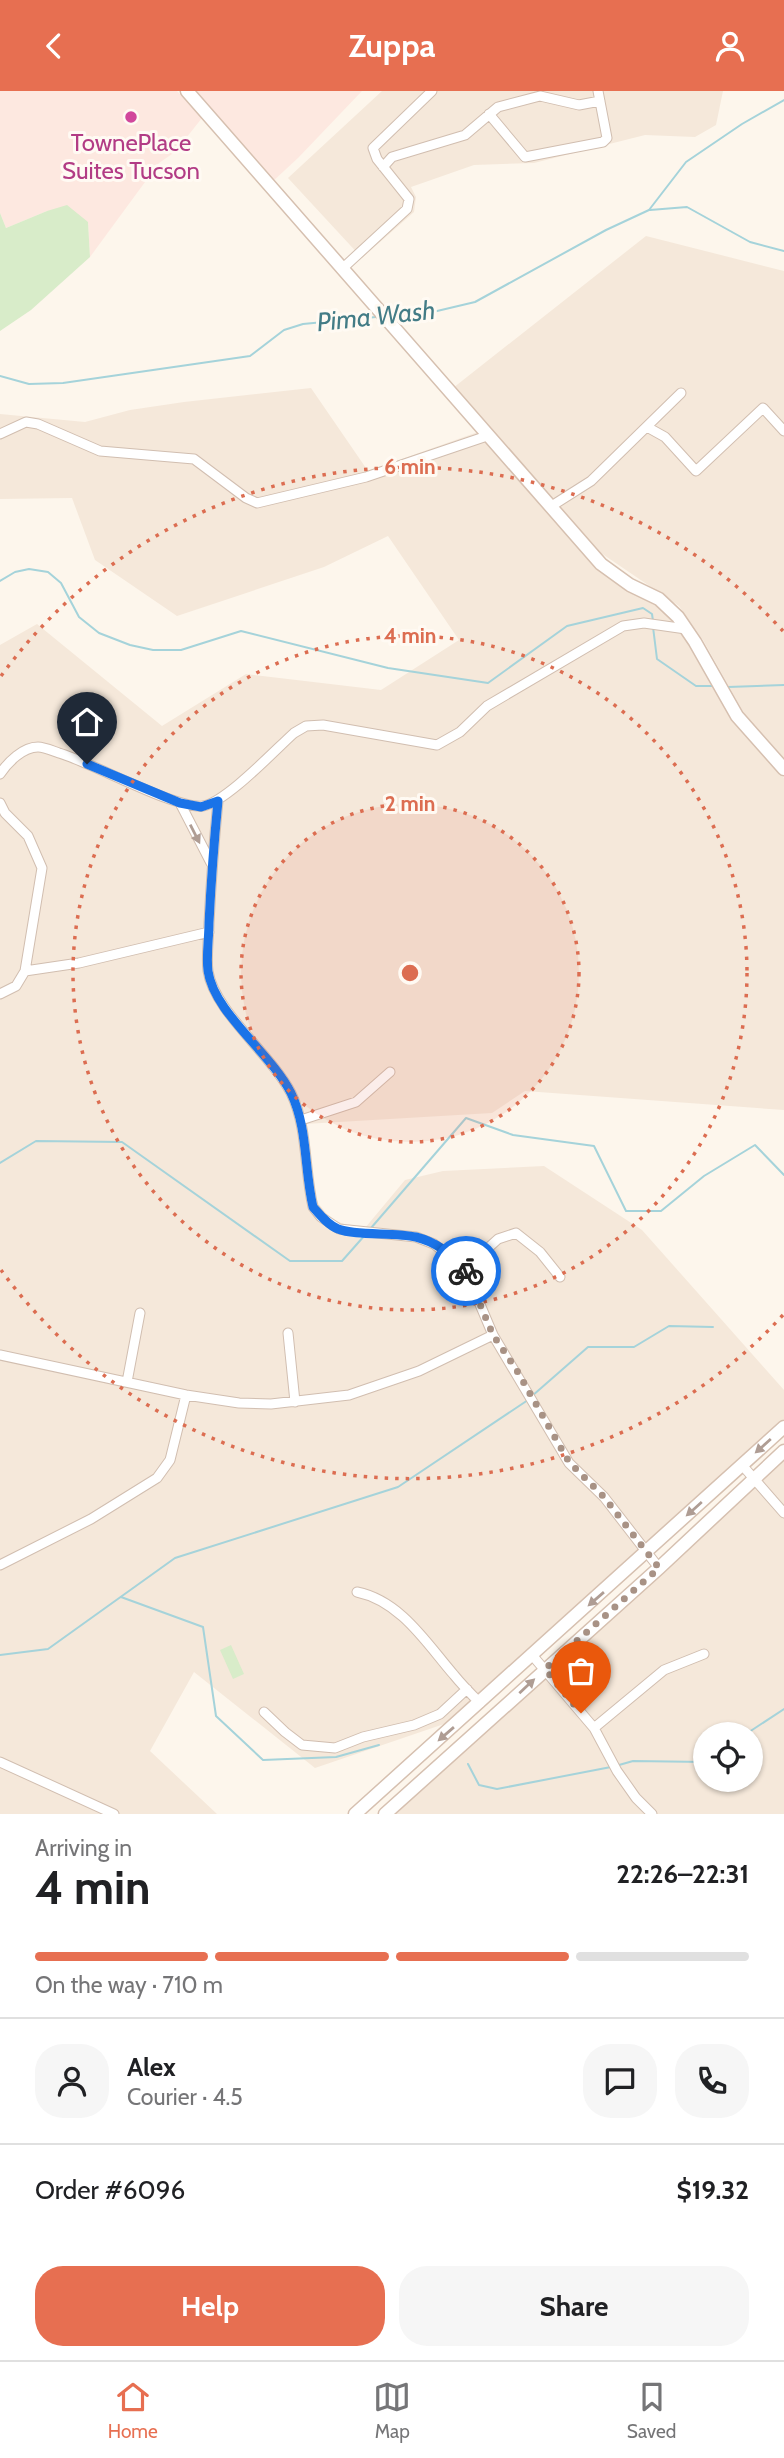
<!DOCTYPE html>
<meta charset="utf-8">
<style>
body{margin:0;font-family:Cabin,sans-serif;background:#f6f6f6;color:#202124;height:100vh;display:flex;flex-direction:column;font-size:26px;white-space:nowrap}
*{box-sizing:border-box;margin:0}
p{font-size:23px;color:#757577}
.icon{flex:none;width:38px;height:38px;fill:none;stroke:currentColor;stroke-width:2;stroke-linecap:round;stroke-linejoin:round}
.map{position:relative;height:1723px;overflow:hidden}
.drawer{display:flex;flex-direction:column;background:#fff;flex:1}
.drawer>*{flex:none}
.fabs{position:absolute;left:693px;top:1631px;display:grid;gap:14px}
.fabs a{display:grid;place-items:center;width:70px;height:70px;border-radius:50%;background:#fff;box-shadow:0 2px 5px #0004;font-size:35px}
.pin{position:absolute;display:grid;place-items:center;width:60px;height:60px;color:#fff;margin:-72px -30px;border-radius:50% 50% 50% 0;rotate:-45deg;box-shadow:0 0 7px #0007}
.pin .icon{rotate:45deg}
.courier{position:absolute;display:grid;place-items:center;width:70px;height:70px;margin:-35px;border:5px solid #1a73e8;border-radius:50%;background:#fff;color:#222;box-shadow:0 2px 9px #0007}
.head em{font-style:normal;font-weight:800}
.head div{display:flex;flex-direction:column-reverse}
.head{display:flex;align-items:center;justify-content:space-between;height:119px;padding:0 35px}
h1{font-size:46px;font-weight:800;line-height:52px}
.bar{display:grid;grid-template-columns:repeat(4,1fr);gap:10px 7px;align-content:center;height:84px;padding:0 35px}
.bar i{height:9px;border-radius:5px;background:#e0e0e0}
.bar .active{background:#e76f51}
.bar p{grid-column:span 4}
.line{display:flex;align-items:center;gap:18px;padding:0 35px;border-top:2px solid #e0e0e0}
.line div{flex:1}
.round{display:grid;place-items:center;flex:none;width:74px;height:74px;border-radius:28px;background:#f6f6f6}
.button{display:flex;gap:14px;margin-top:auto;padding:14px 35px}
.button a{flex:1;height:80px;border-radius:28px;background:#e76f51;color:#fff;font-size:28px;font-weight:800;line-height:80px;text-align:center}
.button a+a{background:#f6f6f6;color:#202124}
header{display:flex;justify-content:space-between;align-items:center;height:91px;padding:0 35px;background:#e76f51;color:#fff;font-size:32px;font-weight:800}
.dock{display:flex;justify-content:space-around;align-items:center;height:98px;border-top:2px solid #e0e0e0;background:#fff;font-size:19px;color:#757577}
.dock a{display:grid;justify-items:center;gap:4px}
.dock .active{color:#e76f51}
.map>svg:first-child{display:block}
.residential{fill:#f5e8da;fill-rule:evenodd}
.commercial{fill:#fde8e0}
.green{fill:#d8ecc9}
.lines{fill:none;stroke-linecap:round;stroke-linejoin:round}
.stream{stroke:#a5d3da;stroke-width:2}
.street-casing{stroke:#d1beb0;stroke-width:11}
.secondary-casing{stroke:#d6c0b0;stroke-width:15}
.street{stroke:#fff;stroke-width:9}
.secondary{stroke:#fff;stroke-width:12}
.oneway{fill:#af9d94}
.done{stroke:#a89285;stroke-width:7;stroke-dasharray:0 12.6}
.route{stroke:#1a73e8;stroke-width:9}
.ring{fill:none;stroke:#dc6d51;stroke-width:3.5;stroke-dasharray:3.5 7}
.hotel-dot{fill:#d1479c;stroke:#fffaf3;stroke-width:2.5}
.labels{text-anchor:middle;stroke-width:6;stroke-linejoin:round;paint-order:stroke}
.hotel-label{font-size:24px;fill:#b23c85;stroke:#fffaf3}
.water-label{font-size:26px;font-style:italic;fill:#437c86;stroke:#fffaf3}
.centre{fill:#dc6d51;stroke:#fffaf3;stroke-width:3.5}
.ring-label{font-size:21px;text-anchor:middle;font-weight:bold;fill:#dc6d51;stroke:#fffaf3;stroke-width:6;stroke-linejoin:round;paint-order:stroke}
</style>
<header><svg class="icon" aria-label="back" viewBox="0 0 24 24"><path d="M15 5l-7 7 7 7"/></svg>Zuppa<svg class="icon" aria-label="person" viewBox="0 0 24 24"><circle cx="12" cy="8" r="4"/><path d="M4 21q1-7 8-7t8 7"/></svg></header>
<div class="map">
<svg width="784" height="1723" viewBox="0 0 784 1723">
<rect width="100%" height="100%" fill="#fdf6ec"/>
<path class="residential" d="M382,0h341l-7,34 -21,12 -50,-2 -111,28 -60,2 -63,22 5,10 -2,15 -52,46 -74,-80z
M646,145l138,35v487l-39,-43 -42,-75 -24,-34 -81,-55 -145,-163z
M311,297l57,83 110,-39 104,120 24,23 60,34 12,11 69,115 37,43v332l-259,-19 -33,22 -187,11 8,65 5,14 13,16 16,6 18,3 40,-48 38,-9 101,-5 98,64 142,160v29l-337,304 -132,45 -121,-96 -44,79 67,63h-217v-1169l37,-21 125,102 84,-52 135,16 78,-50 -71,-104 -64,31 -147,49 -82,-56 -23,-62 -72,1v-85l85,8 45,-12 54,-8z
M784,1367v356h-396zM705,1643h46v46h-46z"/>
<path class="commercial" d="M0,0h177l25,27 -27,34 -16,11 -69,94 -2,-35 -41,-11 -41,17 -6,-15z
M192,0h170l-64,67 -27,25z"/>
<path class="green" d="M67,114l21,17 2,35 -59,53 -31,21v-118l6,15 41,-17z
M231,1554l13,29 -11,5 -13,-29z"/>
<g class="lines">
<path class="stream" d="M650,119l37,-3 63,35 34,9
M392,226l24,-1 59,-14 131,-72 43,-20 37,-48 56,-38 42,-24
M0,285l29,8 34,-1 187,-27 34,-26 19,-6 73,-7
M0,490l15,-9 14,-3 19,3 13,11 18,34 20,16 31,12 23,5h28l60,-19 147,37 100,15 79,-57 76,-18 9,6 1,7
M653,536l4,32 39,27h19
M728,596l56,-2
M0,1072l36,-22 86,1 168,119h52l23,-26
M371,1137l95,-110 47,17 81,11 32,65h35l43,-35 51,-31 29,30
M532,1305l56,-49h46l35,-21 44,1
M121,1506l82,30 13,89 47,44 73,-3 43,-12
M0,1564l48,-6 127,-91 223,-71 130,-87
M746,1643l38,-25
M468,1673l11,21 18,4 114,-22
M619,1674l14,-4 72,1"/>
<g class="street-casing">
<path id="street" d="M489,23l36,43 78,-15 4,-4 -9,-47
M383,76l9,-10 73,-22 33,-28 42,-11 39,9 21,-4
M343,177l64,-59 2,-10 -32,-40 -4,-11 59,-57
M647,336l18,10 31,34 67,-63 21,23
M0,343l26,-12 12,2 62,27 94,8 52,39 11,5 109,-26 121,-41
M550,416l41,-26 90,-88
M0,683c8,-12 23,-27 38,-27 6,0 15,4 21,6 32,9 118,57 144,53 23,-4 71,-55 91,-73l12,-7 17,-1 114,20 23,-13 27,-26 136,-80 21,-3 42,6
M218,710c-4,41 -7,81 -9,122 0,15 -3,33 -1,48 6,40 63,83 83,122 17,35 13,76 22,114l8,10 18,12 77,8 18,7 31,25 28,66 76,128 35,34 55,71
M0,712l5,10 23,23 14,32 -17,103 -9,15 -16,8
M180,712l31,60
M25,880l54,-8 130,-31
M301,1029l55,-18 34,-30
M465,1178l33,-30 18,-6 24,19 20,25
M288,1242l7,69
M0,1264l186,40 53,8 32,1 78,-9 70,-24 74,-36
M127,1291l13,-69
M742,1374l42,48
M0,1474l91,-46 66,-41 13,-18 16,-65
M357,1501c44,9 70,52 97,83 8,10 17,19 26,28
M532,1564l62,73 23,43 19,27 16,16
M264,1621l21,20 17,13 33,3 28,-11 51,-12 26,-11 27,-25
M594,1637l70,-58 40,-16
M0,1671l114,52"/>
</g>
<g class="secondary-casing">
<path id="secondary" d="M187,0l414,473 29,21 29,14 19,18 17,25 42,74 47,53
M355,1723l429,-387
M385,1723l274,-246 125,-117"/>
</g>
<use href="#street" class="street"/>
<use href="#secondary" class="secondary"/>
</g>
<defs><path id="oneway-solid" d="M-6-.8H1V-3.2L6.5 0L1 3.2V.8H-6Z" transform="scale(1.75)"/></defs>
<g class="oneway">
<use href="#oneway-solid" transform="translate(195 743) rotate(63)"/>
<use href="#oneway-solid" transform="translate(763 1355) rotate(138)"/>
<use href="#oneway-solid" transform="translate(694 1418) rotate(138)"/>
<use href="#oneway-solid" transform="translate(596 1508) rotate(139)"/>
<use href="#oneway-solid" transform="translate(527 1595) rotate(-43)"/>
<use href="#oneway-solid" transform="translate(446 1643) rotate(139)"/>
</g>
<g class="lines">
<path class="done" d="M466,1180l27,64 23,34 53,93 35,35 55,71 -114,101 36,44"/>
<path class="route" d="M87,673l93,39 21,4 17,-6c-4,41 -7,81 -9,122 0,15 -3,33 -1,48 6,42 63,82 83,122 17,35 13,76 22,114 7,8 15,18 25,22 17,7 57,3 78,8 20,5 37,18 50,34"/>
</g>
<circle cx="410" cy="882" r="169" fill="#dc6d51" fill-opacity=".12"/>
<g class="ring">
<circle cx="410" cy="882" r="169"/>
<circle cx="410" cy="882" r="337"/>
<path d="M783 1224A506 506 0 0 1 1 1179M1 585A506 506 0 0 1 783 540"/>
</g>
<circle class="hotel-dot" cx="131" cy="26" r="7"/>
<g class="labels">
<g class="hotel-label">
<text x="131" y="60">TownePlace<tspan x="131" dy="28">Suites Tucson</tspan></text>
</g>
<g class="water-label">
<text transform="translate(376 225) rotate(-6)" y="9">Pima Wash</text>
</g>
</g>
<circle cx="410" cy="882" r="10" class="centre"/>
<g class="ring-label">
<text x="410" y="383">6 min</text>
<text x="410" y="552">4 min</text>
<text x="410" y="720">2 min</text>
</g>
</svg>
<div class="fabs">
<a><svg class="icon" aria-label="locate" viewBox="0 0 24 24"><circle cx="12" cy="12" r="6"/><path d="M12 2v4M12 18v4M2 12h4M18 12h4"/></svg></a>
</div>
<div class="pin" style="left:581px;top:1622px;background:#ea580c"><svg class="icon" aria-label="bag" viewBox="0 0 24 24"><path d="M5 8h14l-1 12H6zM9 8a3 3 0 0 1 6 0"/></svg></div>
<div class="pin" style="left:87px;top:673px;background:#1f2937"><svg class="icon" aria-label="home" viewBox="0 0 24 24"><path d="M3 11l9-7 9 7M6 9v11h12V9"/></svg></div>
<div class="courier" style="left:466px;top:1180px"><svg class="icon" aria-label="bike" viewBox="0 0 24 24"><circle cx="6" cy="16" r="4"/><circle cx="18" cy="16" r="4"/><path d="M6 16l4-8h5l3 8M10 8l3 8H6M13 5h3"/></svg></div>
</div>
<section class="drawer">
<div class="head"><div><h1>4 min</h1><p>Arriving in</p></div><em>22:26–22:31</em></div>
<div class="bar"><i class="active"></i><i class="active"></i><i class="active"></i><i></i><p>On the way · 710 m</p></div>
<div class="line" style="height:126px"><a class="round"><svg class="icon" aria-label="person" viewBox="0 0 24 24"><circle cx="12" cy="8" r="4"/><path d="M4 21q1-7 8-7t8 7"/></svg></a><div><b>Alex</b><p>Courier · 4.5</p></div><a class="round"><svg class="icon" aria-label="chat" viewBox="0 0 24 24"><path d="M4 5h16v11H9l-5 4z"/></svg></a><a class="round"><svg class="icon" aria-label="phone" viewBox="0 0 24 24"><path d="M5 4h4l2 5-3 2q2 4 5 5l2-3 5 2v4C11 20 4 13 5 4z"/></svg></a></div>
<div class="line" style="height:91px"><div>Order #6096</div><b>$19.32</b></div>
<div class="button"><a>Help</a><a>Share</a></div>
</section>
<nav class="dock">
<a class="active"><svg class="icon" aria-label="home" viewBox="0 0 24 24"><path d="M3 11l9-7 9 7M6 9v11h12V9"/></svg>Home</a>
<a><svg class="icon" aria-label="map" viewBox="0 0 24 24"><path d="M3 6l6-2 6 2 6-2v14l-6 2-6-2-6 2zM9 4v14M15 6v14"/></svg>Map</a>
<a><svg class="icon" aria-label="saved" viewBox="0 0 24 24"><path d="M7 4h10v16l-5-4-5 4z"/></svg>Saved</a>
</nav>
